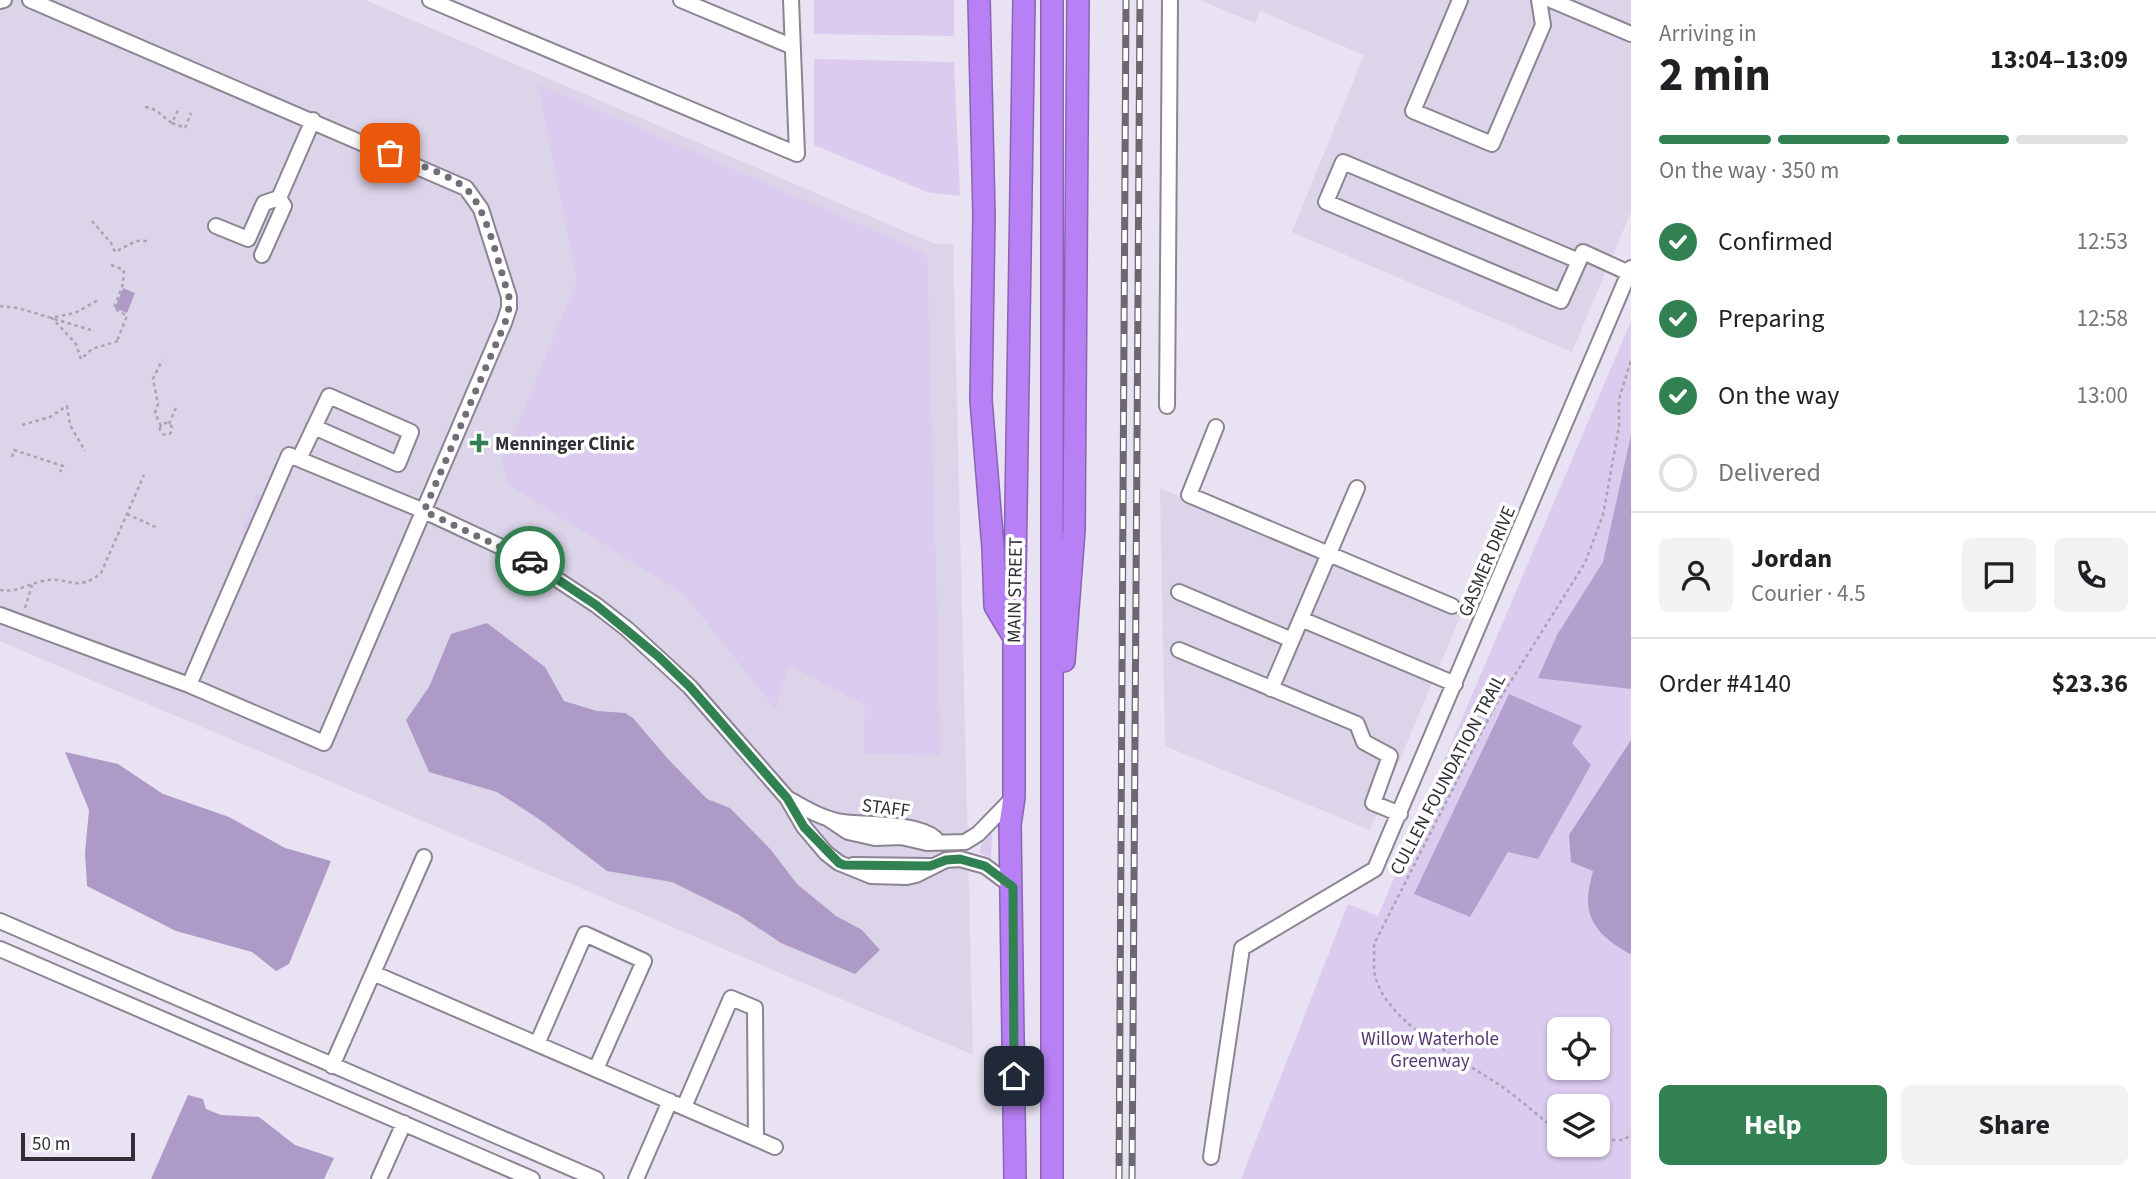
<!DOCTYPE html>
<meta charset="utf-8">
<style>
body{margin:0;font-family:"Source Sans 3",sans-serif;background:#f2f2f2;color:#202124;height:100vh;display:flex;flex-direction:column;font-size:26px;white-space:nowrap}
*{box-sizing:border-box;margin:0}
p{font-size:23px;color:#757577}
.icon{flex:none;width:38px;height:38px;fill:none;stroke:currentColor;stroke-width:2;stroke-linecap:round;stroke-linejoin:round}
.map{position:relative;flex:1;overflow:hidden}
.details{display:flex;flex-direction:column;background:#fff;width:525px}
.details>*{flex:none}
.fabs{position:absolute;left:1547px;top:1017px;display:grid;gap:14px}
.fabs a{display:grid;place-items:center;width:63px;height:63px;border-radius:10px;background:#fff;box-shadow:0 2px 5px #0004;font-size:35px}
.scale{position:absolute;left:21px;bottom:18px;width:114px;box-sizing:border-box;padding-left:7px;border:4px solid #312f35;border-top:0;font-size:19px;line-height:24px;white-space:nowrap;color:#312f35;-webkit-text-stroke:5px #fff;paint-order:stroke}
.pin{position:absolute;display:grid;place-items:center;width:60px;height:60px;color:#fff;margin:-30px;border-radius:14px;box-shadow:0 4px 10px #0006}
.courier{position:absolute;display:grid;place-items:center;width:70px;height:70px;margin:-35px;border:5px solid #318152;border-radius:50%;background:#fff;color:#222;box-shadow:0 2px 9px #0007}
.summary em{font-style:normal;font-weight:700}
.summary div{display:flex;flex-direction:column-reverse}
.summary{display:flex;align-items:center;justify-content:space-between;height:119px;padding:0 28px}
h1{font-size:46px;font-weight:700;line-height:52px}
.bar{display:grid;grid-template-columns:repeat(4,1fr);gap:10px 7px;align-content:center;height:84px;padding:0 28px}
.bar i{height:9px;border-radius:5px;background:#e0e0e0}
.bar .current{background:#318152}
.bar p{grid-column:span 4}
.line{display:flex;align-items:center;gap:18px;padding:0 28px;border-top:2px solid #e0e0e0}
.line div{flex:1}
.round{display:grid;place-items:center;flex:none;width:74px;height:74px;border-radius:10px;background:#f2f2f2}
ol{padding:0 28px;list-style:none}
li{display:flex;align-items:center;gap:21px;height:77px}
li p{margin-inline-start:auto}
li .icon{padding:7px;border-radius:50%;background:#318152;color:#fff;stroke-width:4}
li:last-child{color:#757577}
li i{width:38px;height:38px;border:4px solid #e0e0e0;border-radius:50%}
.cta{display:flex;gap:14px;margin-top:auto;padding:14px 28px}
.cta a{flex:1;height:80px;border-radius:10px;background:#318152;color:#fff;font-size:28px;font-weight:700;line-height:80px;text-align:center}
.cta a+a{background:#f2f2f2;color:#202124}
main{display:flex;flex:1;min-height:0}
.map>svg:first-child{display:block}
.built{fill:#dcd4e9}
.green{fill:#dacbef;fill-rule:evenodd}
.forest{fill:#b3a0cd}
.water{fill:#ad9ac7}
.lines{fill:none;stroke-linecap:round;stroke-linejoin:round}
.minor-casing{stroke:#8b8593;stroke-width:18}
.highway-casing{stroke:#8964b2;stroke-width:24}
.path{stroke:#a9a4b1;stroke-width:2.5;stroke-dasharray:3.5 3.5;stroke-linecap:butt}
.minor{stroke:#fff;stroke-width:14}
.highway{stroke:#b880f5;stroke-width:21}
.rail-casing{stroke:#6b6871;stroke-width:7}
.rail{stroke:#fff;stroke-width:4.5;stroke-dasharray:13;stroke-linecap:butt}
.done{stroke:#716e77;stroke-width:7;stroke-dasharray:0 12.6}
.route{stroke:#318152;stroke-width:9}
.poi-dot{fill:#318152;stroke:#fff;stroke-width:2.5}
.labels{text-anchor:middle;stroke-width:7;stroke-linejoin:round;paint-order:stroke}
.poi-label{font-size:19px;font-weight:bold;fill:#312f35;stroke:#fff;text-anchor:start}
.street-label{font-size:19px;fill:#312f35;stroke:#fff}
.park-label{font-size:19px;fill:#563a74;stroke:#fff}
</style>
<main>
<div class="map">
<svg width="1631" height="1179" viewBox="0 0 1631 1179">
<rect width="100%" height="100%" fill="#e8e2f2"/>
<path class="built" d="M0,0h365l570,244h18l20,811 -973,-414z
M1200,0h431v212l-59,140 -280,-120 72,-177 -104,-44 -5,12z
M1160,488l301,127 -91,215 -205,-84z"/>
<path class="green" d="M814,0h140v36l-140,-2z
M814,59l140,3 6,134 -33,-4 -113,-47z
M538,84l389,170 14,501 -77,-1 1,-49 -77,-40 -12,45 -91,-115 -176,-110 -7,-23 75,-181z
M1631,321v858h-390l107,-275 30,12zM1559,1029h39v39h-39zM1559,1106h39v38h-39z
M265,492l-20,49 -4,-9 15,-37z
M992,833l-1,25 -11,-5 1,-8z"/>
<path class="forest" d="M1631,435v254l-93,-11 19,-43 46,-73z
M1509,694l73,32 -10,17 19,22 -53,94 -30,-7 -38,65 -56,-23z"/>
<path class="water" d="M123,288l12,5 -8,20 -12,-5z
M487,623l58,44 19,34 33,10 28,2 8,5 35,41 39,40 23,9 41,42 26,34 39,32 26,14 18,20 -25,24 -74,-31 -42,-28 -67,-33 -65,-11 -68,-52 -42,-27 -68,-20 -23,-52 23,-33 22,-53z
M1631,740v213l-1,1c-22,-12 -43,-28 -42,-55 0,-9 3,-19 5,-28l-22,-9 -2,-27z
M65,752l53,12 45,30 66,23 56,31 46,13 -42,103 -13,7 -24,-19 -76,-21 -89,-45 -2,-33 4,-43z
M188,1095l15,4 3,10 15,6 38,2 36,28 39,13 -10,21h-173z"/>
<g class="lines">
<g class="minor-casing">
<path id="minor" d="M430,0l367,154 -6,-154
M681,0l110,46
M1460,0l-47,111 79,33 51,-119 -4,-25
M1551,0l80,34
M0,1l4,-1
M216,226l32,13 16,-36 15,-5 34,-78
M262,255l22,-49 -5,-8
M1579,261l-236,-99 -17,40 235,99 22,-49 46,21
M1167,406l3,-406
M1216,427l-27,68 263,111
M299,459l30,-63 82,36 -13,32 -84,-37
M1179,592l113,48
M0,615l189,70 135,58 180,-420 5,-15v-11l-28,-88 -15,-21 -436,-188
M1301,619l154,65
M1179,650l178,74 7,18 26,14 -17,47 27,11
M189,685l100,-230 135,56 99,46 73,48 31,24 63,58 97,111 17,29 22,26 13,10 32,13 36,1 9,-2 30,-15 14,-1 25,7 28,21
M1271,689l86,-201
M787,798c16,9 32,19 50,23 26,5 78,0 98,17
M827,818l21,14 27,6 26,-1 26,6 38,-1 13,-8 35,-36
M853,865l77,1
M0,921l596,258
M0,949l532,230
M373,973l402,174
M537,1044l48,-110 59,27 -48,108
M332,1066l92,-209
M684,1107l47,-109 24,10 1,130
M1211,1157l31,-209 133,-79 256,-601
M379,1179l25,-56
M636,1179l34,-78"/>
</g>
<g class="highway-casing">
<path id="highway" d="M979,0l5,215 -3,185 12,148 2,58 18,30
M1064,661l10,-131 4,-530
M1015,1179l-5,-354 4,-28v-160l10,-637
M1052,1179v-1179"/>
</g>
<path class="path" d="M145,107c12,1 17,10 27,16l7,-15
M172,123l13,5 6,-15
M92,221l19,22 4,9 21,-11h14
M111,265l13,5 -1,14 -9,24 13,8 -10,25
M0,306l18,2 73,22
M51,317l25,27 5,15 11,-10 26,-8
M55,317l20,-4 25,-14
M160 429a6 6 0 1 1 12 0a6 6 0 1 1-12 0Z
M169,424l8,-19
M22,425l28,-8 17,-11 3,19 15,26
M161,426l-6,-13 3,-9 -5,-25 9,-19
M12,457l2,-7 49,16 -3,6
M127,514l31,14
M0,590c17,3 27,-6 43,-9 24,-6 33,13 58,-8l43,-98
M25,608l7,-23
M1559,1132c-18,-14 -36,-30 -55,-44 -39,-27 -110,-60 -127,-106 -5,-11 -2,-26 -3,-38l120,-236 91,-145 18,-48 16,-88v-28l12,-39
M1598,1140h25l8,-5"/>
<use href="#minor" class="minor"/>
<use href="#highway" class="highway"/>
<g class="rail-casing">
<path id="rail" d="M1119,1179l7,-1179
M1132,1179l8,-1179"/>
</g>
<use href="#rail" class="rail"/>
</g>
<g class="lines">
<path class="done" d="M390,153c23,11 53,18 74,34 22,16 36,83 45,110v11l-4,15 -81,188 106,50"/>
<path class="route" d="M530,561l66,44 63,52 31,30 97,111 17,29 35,36 5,2 86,1 16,-6 14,-1 25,7 28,21 1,189"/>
</g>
<path class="poi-dot" d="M475.5 432.5h7v7h7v7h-7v7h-7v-7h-7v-7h7z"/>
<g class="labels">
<g class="poi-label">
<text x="495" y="450">Menninger Clinic</text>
</g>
<g class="street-label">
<text transform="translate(1486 561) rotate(-67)" y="7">GASMER DRIVE</text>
<text transform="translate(1014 590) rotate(-89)" y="7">MAIN STREET</text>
<text transform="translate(1447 774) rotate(-62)" y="7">CULLEN FOUNDATION TRAIL</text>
<text transform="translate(886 807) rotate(7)" y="7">STAFF</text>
</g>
<g class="park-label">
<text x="1430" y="1045">Willow Waterhole<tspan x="1430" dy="22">Greenway</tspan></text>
</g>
</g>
</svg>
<div class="fabs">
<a><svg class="icon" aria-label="locate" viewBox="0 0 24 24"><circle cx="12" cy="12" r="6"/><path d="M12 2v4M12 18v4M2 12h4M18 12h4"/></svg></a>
<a><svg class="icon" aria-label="layers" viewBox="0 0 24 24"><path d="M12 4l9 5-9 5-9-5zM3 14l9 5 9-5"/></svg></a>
</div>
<div class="scale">50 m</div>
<div class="pin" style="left:390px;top:153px;background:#ea580c"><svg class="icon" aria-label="bag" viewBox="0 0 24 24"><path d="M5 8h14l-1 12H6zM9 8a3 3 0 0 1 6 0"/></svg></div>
<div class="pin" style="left:1014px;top:1076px;background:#1f2937"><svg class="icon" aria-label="home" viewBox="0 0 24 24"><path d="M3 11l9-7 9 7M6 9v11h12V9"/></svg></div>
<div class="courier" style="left:530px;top:561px"><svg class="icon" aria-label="car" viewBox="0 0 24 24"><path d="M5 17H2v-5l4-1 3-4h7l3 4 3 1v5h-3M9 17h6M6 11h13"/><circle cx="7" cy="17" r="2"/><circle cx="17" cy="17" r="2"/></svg></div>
</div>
<section class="details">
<div class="summary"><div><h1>2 min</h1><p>Arriving in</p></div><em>13:04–13:09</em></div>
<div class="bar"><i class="current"></i><i class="current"></i><i class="current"></i><i></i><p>On the way · 350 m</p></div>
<ol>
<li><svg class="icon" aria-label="check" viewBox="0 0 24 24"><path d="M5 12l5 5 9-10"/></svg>Confirmed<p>12:53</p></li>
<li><svg class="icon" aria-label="check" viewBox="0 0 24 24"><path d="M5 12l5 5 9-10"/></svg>Preparing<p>12:58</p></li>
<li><svg class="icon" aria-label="check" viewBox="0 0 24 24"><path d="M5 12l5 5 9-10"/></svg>On the way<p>13:00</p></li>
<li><i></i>Delivered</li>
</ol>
<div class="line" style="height:126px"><a class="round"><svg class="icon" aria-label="person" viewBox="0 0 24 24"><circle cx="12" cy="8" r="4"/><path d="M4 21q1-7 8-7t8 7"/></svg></a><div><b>Jordan</b><p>Courier · 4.5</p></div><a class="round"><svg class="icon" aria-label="chat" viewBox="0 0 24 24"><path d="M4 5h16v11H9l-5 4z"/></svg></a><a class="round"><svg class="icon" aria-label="phone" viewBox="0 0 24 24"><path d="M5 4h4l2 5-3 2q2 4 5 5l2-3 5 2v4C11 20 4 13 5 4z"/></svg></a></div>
<div class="line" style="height:91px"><div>Order #4140</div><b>$23.36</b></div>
<div class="cta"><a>Help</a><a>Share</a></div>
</section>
</main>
